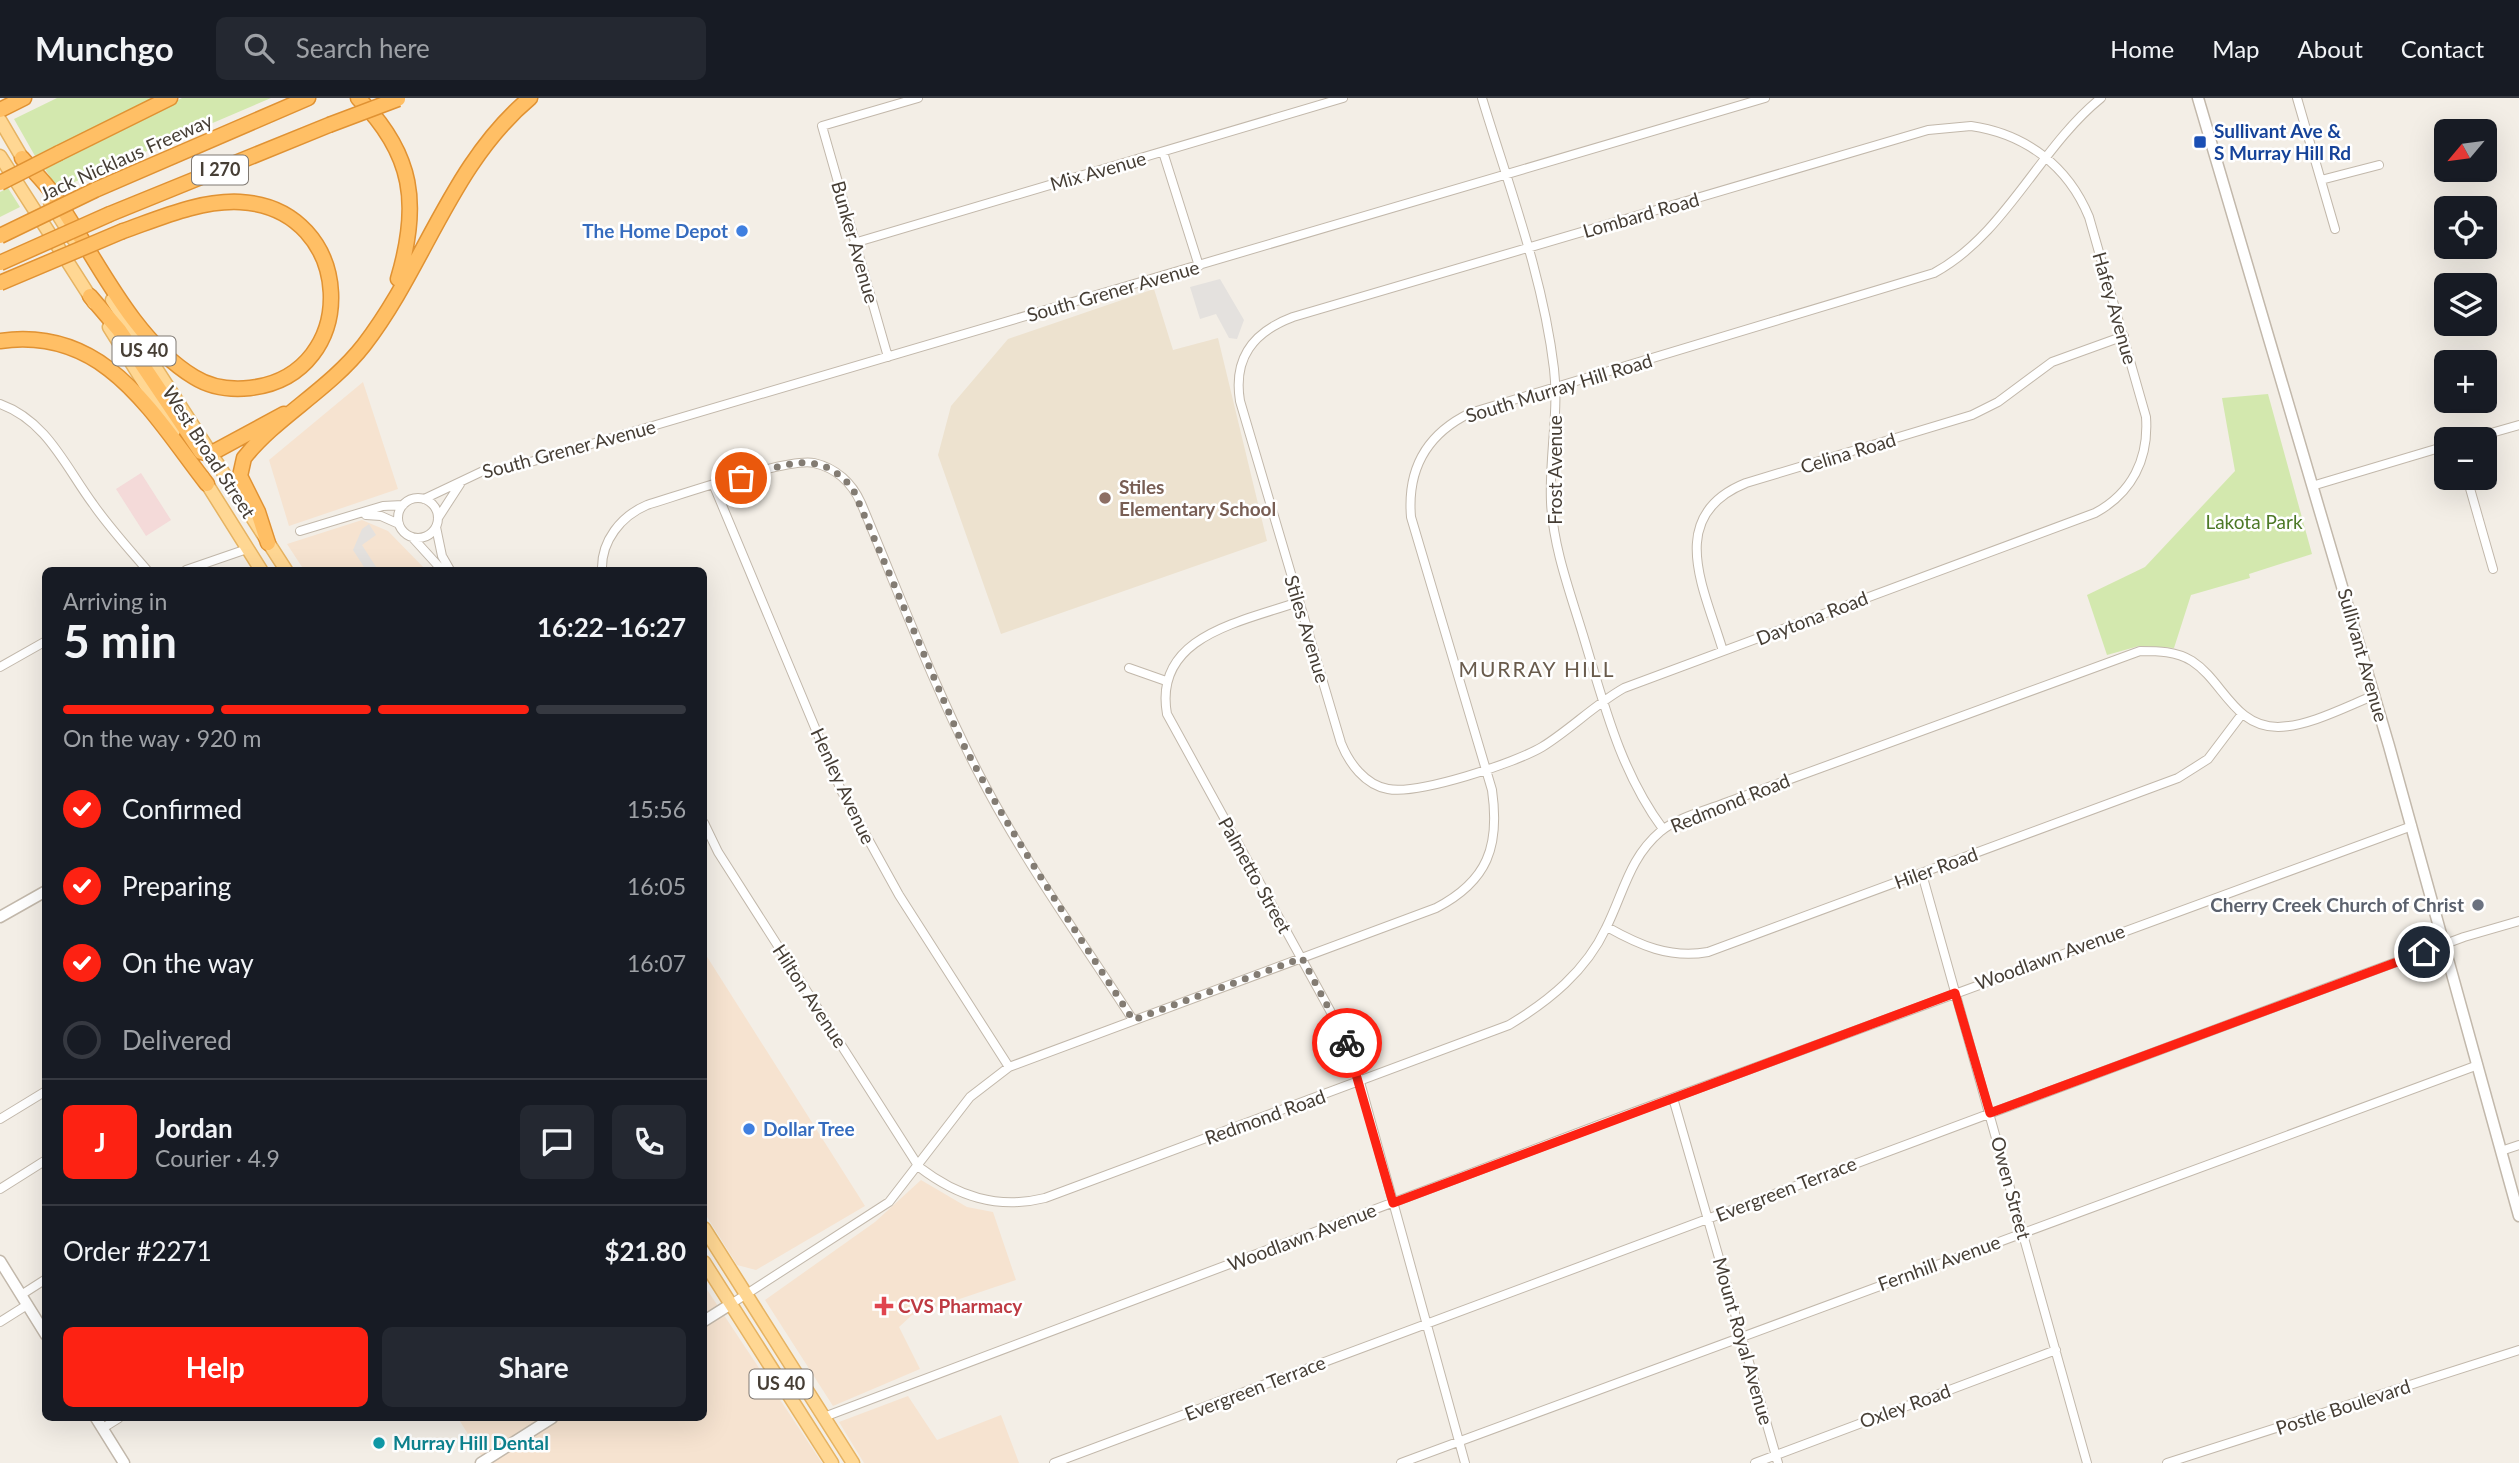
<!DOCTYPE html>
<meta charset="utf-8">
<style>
body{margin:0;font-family:Lato,sans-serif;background:#242831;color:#f1f3f6;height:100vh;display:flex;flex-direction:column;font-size:26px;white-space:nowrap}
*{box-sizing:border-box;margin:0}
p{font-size:23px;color:#9ea1a6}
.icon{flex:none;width:38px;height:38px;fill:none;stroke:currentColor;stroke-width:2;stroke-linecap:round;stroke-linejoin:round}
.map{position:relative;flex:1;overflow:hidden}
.side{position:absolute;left:42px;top:469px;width:665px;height:854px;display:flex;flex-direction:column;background:#171b24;border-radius:10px;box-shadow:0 7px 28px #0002}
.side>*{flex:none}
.needle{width:46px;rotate:241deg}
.tools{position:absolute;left:2434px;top:21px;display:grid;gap:14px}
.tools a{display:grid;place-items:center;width:63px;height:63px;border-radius:10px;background:#171b24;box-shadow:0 7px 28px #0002;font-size:35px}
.pin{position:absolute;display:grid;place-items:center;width:60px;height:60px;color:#fff;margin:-30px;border:4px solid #fff;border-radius:50%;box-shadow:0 2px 7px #0007}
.courier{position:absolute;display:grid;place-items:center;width:70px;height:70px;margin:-35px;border:5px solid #fd2213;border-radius:50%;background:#fff;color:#222;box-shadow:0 2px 9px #0007}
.head em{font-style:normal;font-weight:700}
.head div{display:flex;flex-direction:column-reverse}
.head{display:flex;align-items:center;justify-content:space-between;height:119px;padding:0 21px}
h1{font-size:46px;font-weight:700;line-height:52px}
.bar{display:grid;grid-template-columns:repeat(4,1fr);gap:10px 7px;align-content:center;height:84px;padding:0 21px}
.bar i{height:9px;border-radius:5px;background:#363941}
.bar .current{background:#fd2213}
.bar p{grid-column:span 4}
.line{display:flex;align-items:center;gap:18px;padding:0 21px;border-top:2px solid #363941}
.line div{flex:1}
.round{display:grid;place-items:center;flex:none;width:74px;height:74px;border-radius:10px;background:#242831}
ol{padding:0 21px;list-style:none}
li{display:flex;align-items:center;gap:21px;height:77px}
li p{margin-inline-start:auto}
li .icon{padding:7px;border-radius:50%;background:#fd2213;color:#fff;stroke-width:4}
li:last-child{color:#9ea1a6}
li i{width:38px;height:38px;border:4px solid #363941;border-radius:50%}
.action{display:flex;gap:14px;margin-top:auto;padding:14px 21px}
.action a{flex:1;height:80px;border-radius:10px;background:#fd2213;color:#fff;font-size:28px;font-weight:700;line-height:80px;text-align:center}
.action a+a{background:#242831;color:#f1f3f6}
header{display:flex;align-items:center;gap:42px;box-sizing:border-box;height:98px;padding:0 35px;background:#171b24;border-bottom:2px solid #363941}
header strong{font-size:33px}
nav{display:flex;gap:38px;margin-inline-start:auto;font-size:24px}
.search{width:490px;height:63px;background:#242831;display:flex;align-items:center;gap:18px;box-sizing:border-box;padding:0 24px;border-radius:10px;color:#9ea1a6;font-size:26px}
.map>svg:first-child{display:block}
.commercial{fill:#f6e3d0}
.education{fill:#ede2cf}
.medical{fill:#f4dad9}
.green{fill:#d3e8ae}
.parking{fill:#e4e1de}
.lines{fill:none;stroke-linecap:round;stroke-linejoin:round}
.minor-casing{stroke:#c2b8ab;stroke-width:10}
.tertiary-casing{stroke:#c2b8ab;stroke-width:13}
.primary-casing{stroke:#e6b362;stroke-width:15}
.motorway-casing{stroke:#e09233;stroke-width:17}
.minor{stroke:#fff;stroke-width:8}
.tertiary{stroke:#fff;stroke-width:10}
.primary{stroke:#ffd793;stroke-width:12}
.motorway{stroke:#ffbf65;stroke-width:14}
.motorway-bridge-casing{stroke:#e09233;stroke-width:17;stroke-linecap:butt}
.motorway-bridge{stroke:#ffbf65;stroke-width:14}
.done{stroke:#837c73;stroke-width:7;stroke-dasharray:0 12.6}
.route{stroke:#fd2213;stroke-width:9}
.transit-dot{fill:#1a4fb4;stroke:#fff;stroke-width:2.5}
.shop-dot{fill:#3f7fe0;stroke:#fff;stroke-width:2.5}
.education-dot{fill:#8d6e63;stroke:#fff;stroke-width:2.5}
.worship-dot{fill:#6b7280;stroke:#fff;stroke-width:2.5}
.health-dot{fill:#e0444e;stroke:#fff;stroke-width:2.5}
.culture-dot{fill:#0f9aa8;stroke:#fff;stroke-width:2.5}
.labels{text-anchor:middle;stroke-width:5;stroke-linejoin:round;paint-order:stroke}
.shield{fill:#fff;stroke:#7e7872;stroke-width:2}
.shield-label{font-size:18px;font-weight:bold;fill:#463e35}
.transit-label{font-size:19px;font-weight:bold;fill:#164399;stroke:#fff;text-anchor:start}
.street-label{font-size:19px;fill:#463e35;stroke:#fff}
.shop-label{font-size:19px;font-weight:bold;fill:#366cbe;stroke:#fff;text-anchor:end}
.education-label{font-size:19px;font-weight:bold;fill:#785e54;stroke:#fff;text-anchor:start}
.park-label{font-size:19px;fill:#4d7927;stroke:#fff}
.worship-label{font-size:19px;font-weight:bold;fill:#5b616d;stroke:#fff;text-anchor:end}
.health-label{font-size:19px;font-weight:bold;fill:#be3a42;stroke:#fff;text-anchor:start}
.culture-label{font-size:19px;font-weight:bold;fill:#0d838f;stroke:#fff;text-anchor:start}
.neighbourhood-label{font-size:21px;letter-spacing:2px;fill:#695b4c;stroke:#fff}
</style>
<header>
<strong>Munchgo</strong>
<div class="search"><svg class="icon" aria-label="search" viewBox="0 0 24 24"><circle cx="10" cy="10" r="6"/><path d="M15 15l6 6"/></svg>Search here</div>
<nav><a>Home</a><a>Map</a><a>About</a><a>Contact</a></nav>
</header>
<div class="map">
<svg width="2519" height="1365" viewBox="0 0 2519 1365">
<rect width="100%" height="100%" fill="#f3eee6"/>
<path class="commercial" d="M363,284l35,107 -109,37 -20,-66z
M362,422l26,11 38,39h-122l-17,-26z
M704,854l161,254 -109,64 -19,-5 -33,-53z
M921,1082l46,27 26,5 23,68 -104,35 -13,12 21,42 -87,37 -68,-106 110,-78z
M704,1187l118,178h-341l3,-3 -26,-42h246z
M908,1298l29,44 64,-25 18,48h-155l-25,-41z"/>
<path class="education" d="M1154,191l19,61 45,-12 49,203 -266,93 -63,-179 13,-49 57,-67z"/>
<path class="medical" d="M141,375l30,47 -25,16 -30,-47z"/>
<path class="green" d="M57,0h97l-119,58 -21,-37z
M182,0h89l-213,91 -13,-20z
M8,90l12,19 -20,10v-25z
M2268,296l44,160 -63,20 1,4 -59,17 -17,53 -35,-2 -32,9 -20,-60 58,-28 90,-96 -13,-73z"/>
<path class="parking" d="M1220,181l24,41 -7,19 -8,-1 -13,-24 -16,5 -10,-32z
M369,426l7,11 -14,10 16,25h-12l-13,-20 9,-21z"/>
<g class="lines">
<g class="minor-casing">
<path id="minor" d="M1482,0c27,89 61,178 72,271 5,44 -5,89 -3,133 2,45 19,90 32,133 21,69 37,136 80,194
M2297,0l38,131
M1971,28c55,8 97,40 118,91l57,200c3,42 -14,76 -51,96l-471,175c-30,17 -53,41 -82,59 -27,16 -124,48 -154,42 -23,-4 -39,-26 -47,-46l-101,-342c-7,-43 13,-69 53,-84l635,-187z
M1163,54l36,114
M2321,82l58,-15
M854,145l489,-145
M888,259l-66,-231 96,-28
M0,306c47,17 65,62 93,100 16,23 36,45 54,66
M2470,341l49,-14
M2467,380l26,91
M714,388l127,304 58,105 110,172
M2312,388l134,-40
M398 420a20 20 0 1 1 40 0a20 20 0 1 1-40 0Z
M424,401l59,-28 27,-3 1255,-370
M366,417l15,1 18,8
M438,420l22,-34
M436,429l6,29 8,14
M300,433l83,-25 20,-1
M412,439l30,33
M186,472l61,-21
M602,472c-1,-29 19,-54 45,-65 30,-9 142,-48 167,-42 22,5 38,20 47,40 38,90 72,182 117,269 44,86 102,166 155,248
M1298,504c-57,20 -145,34 -131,112l177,322 16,46 105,381
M1723,553c-18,-61 -59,-135 23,-168l226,-68 26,-13 54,-40 72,-26
M0,569l46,-26
M1129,570l37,13
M704,725l14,29 201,315c38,29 78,43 126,31l464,-173c40,-24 77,-54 97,-97 18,-36 23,-70 55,-97 18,-14 44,-20 64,-28l415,-152c18,0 36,0 52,10 31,20 42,66 86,66 32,-1 67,-20 97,-32
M1922,776l165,589
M1607,829c32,18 63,32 101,25l470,-174 30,-19 34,-45
M1673,1000l105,365
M0,1021l46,-28
M2501,1053l18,-6
M0,1091l46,-29
M21,1197l25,-16
M731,1206l158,-102 81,-105 39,-30 427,-159c52,-27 64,-62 56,-118l-81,-273c-4,-48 16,-83 59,-104l464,-140c72,-39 105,-125 167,-175
M0,1224l27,-17
M824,1319l777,-293 811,-298
M103,1330l16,-10
M1054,1365l1272,-475 138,-51 55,-16
M1401,1365l1077,-398
M1755,1365l301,-113
M2167,1365l352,-113"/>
</g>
<g class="tertiary-casing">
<path id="tertiary" d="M2198,0l191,648 130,470
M0,819l46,-26
M0,1163l46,74
M704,1223l27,-17
M96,1320l28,45
M481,1365l71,-45"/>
</g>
<g class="primary-casing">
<path id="primary" d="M0,22l27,46
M0,58l94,147
M50,104l24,38
M112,202l174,270
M109,229l65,104
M202,378l59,94
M704,1130l149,235
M704,1164l128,201"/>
</g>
<g class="motorway-casing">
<path id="motorway" d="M358,0c56,56 62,107 40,181
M0,12l24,-12
M59,55l111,-55
M22,60c10,12 22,23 31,36 41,59 78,145 141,183 16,10 37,13 56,11 113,-13 106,-180 -10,-186 -40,-2 -80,16 -117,29
M95,92l213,-92
M110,116l219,-89
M90,198l29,34 82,122 9,2 74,-40
M0,243c105,-15 151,71 207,143
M268,445l-10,-31 -18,-36 4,-18c32,-41 85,-68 120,-113 61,-79 87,-181 166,-247"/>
</g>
<use href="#minor" class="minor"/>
<use href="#tertiary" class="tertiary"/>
<use href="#primary" class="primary"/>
<use href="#motorway" class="motorway"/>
<g class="motorway-bridge-casing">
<path id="motorway-bridge" d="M329,27l69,-26
M0,85l59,-30
M0,138l95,-46
M0,165l110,-49
M0,185l123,-52"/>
</g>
<use href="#motorway-bridge" class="motorway-bridge"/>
</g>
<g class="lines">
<path class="done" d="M741,380c44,-13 78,-31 112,11l106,247c51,99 114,190 174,284l169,-62 45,85"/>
<path class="route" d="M1347,945l46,160 562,-210 35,120 434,-161"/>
</g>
<rect class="transit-dot" x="2193" y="37" width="14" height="14" rx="3.5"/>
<g class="shop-dot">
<circle cx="742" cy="133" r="7"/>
<circle cx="749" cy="1031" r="7"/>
</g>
<circle class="education-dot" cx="1105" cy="400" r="7"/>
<circle class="worship-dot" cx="2478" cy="807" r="7"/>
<path class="health-dot" d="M880.5 1197.5h7v7h7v7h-7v7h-7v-7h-7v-7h7z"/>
<circle class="culture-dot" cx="379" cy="1345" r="7"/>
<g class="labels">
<g class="shield">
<rect x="192" y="57.5" width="56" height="29" rx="5"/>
<rect x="112.5" y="238.5" width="63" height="29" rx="5"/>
<rect x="749.5" y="1271.5" width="63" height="29" rx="5"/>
</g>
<g class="shield-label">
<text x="220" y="78">I 270</text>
<text x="144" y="259">US 40</text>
<text x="781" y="1292">US 40</text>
</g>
<g class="transit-label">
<text x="2214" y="40">Sullivant Ave &amp;<tspan x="2214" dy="22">S Murray Hill Rd</tspan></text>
</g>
<g class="street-label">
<text transform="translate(126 59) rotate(-24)" y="7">Jack Nicklaus Freeway</text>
<text transform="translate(1098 73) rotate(-16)" y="7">Mix Avenue</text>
<text transform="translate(1641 117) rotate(-16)" y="7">Lombard Road</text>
<text transform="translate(855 144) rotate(74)" y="7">Bunker Avenue</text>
<text transform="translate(1113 193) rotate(-16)" y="7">South Grener Avenue</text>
<text transform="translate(2115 210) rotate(74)" y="7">Hafey Avenue</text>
<text transform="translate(1559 290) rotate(-17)" y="7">South Murray Hill Road</text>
<text transform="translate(569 351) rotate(-15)" y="7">South Grener Avenue</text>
<text transform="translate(209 354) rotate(57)" y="7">West Broad Street</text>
<text transform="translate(1848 355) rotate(-17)" y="7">Celina Road</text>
<text transform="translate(1555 372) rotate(-90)" y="7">Frost Avenue</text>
<text transform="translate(1812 520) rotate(-21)" y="7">Daytona Road</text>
<text transform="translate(1307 531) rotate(73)" y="7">Stiles Avenue</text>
<text transform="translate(2363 557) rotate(74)" y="7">Sullivant Avenue</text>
<text transform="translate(843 688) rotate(65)" y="7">Henley Avenue</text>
<text transform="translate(1730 705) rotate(-22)" y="7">Redmond Road</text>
<text transform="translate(1936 770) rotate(-20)" y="7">Hiler Road</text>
<text transform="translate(1255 777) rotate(61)" y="7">Palmetto Street</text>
<text transform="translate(2050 859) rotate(-20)" y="7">Woodlawn Avenue</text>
<text transform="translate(810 898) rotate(57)" y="7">Hilton Avenue</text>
<text transform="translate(1265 1019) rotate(-20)" y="7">Redmond Road</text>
<text transform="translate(2011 1090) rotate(75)" y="7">Owen Street</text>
<text transform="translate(1786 1091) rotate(-21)" y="7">Evergreen Terrace</text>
<text transform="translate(1302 1139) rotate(-21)" y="7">Woodlawn Avenue</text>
<text transform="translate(1939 1165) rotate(-20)" y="7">Fernhill Avenue</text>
<text transform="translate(1743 1243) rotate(74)" y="7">Mount Royal Avenue</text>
<text transform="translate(1255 1290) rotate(-21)" y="7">Evergreen Terrace</text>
<text transform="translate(1905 1308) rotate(-20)" y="7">Oxley Road</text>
<text transform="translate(2343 1309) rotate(-18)" y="7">Postle Boulevard</text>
</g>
<g class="shop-label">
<text x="728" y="140">The Home Depot</text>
<text x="763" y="1038" text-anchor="start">Dollar Tree</text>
</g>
<g class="education-label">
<text x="1119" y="396">Stiles<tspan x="1119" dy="22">Elementary School</tspan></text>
</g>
<g class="park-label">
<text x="2254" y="431">Lakota Park</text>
</g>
<g class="worship-label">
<text x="2464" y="814">Cherry Creek Church of Christ</text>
</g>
<g class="health-label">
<text x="898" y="1215">CVS Pharmacy</text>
</g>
<g class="culture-label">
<text x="393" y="1352">Murray Hill Dental</text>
</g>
<g class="neighbourhood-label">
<text x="1537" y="579">MURRAY HILL</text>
</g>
</g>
</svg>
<div class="tools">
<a><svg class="needle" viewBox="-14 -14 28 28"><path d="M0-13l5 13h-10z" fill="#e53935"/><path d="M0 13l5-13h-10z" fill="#9ea1a6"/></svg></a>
<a><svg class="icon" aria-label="locate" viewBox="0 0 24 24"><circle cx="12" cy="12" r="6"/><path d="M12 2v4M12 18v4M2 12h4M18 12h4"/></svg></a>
<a><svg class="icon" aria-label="layers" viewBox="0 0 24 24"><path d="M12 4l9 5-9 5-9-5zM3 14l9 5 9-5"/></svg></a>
<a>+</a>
<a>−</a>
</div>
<div class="pin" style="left:741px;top:380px;background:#ea580c"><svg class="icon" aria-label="bag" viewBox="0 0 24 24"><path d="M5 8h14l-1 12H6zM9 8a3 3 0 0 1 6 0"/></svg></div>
<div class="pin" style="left:2424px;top:854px;background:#1f2937"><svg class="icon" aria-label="home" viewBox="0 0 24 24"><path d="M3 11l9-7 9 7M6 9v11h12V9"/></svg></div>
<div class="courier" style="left:1347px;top:945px"><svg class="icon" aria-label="bike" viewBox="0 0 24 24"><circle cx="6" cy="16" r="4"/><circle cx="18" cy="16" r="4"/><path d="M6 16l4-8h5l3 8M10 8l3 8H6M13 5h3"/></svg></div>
<section class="side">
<div class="head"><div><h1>5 min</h1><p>Arriving in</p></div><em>16:22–16:27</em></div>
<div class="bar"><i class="current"></i><i class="current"></i><i class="current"></i><i></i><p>On the way · 920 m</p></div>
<ol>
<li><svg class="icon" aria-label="check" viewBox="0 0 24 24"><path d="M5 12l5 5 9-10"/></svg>Confirmed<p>15:56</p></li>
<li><svg class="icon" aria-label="check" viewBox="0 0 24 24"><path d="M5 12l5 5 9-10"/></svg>Preparing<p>16:05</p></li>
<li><svg class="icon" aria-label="check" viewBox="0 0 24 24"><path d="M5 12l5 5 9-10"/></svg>On the way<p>16:07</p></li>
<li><i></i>Delivered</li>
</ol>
<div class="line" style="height:126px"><b class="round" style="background:#fd2213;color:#fff">J</b><div><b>Jordan</b><p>Courier · 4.9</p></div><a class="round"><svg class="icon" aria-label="chat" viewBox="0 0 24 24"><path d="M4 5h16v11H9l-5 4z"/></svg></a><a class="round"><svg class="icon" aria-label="phone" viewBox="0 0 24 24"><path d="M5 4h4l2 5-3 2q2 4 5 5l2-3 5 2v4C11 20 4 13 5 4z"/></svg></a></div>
<div class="line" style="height:91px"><div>Order #2271</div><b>$21.80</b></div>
<div class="action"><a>Help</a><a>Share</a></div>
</section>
</div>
